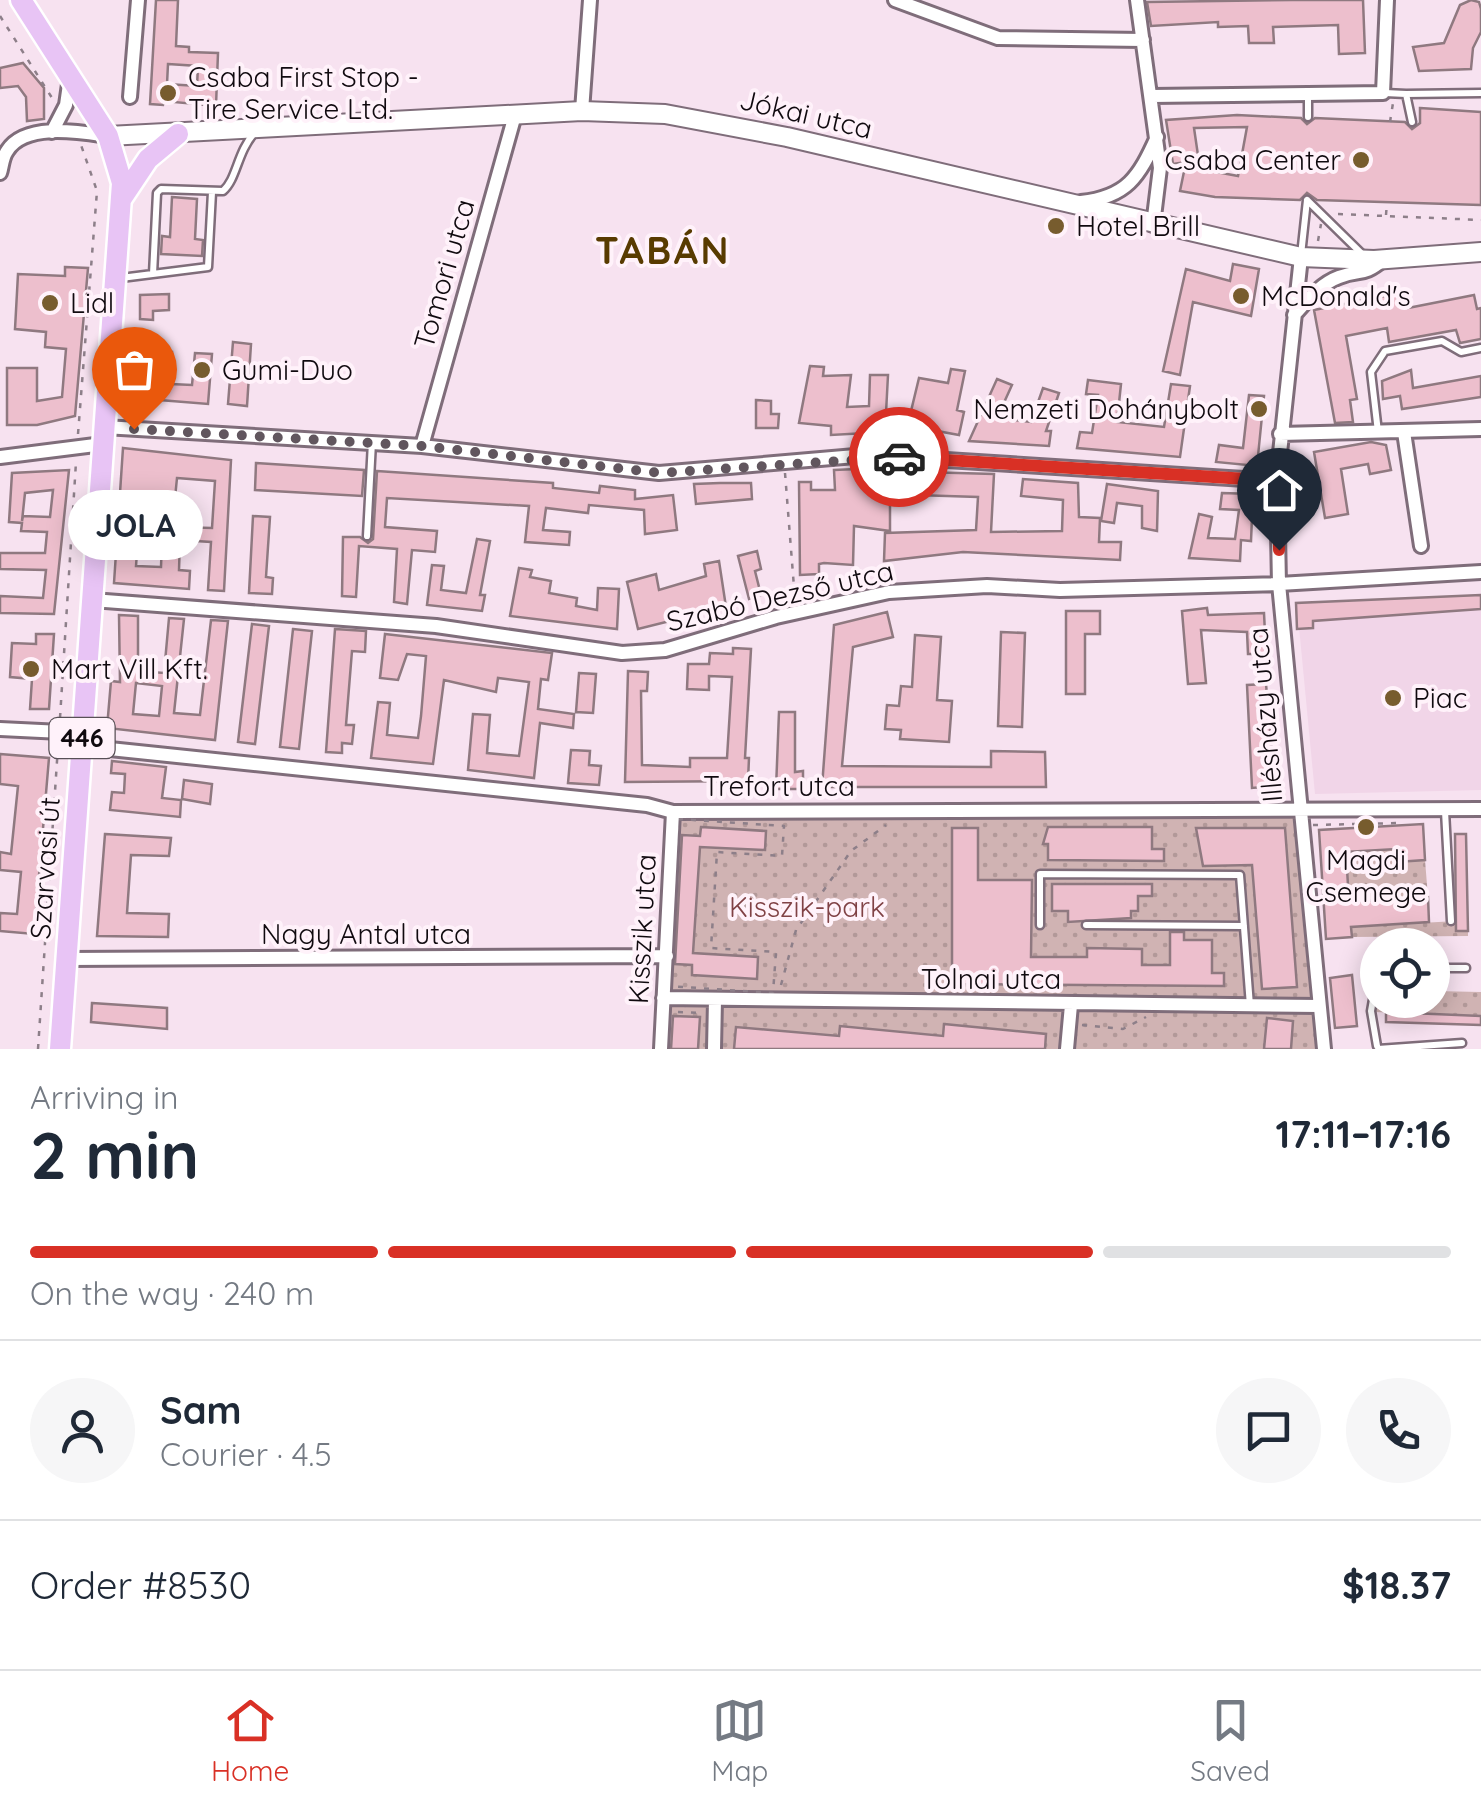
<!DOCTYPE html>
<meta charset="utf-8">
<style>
body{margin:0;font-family:Quicksand,sans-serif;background:#f6f6f7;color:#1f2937;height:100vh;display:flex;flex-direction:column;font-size:38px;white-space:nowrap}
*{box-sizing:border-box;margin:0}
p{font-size:32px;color:#747a83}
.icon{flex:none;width:55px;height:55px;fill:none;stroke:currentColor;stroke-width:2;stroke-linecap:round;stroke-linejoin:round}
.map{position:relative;height:1049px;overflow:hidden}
.details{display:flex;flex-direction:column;background:#fff;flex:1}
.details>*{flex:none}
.fabs{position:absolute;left:1360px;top:928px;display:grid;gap:20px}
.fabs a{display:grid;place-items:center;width:90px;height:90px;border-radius:50%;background:#fff;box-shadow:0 5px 25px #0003;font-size:50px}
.pin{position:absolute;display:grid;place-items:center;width:85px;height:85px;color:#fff;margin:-102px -42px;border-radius:50% 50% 50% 0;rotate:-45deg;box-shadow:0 0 10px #0007}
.pin .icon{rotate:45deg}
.courier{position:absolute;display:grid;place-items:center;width:100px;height:100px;margin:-50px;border:8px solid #d93025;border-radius:50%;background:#fff;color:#222;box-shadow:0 2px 12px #0007}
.bubble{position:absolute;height:70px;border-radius:35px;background:#fff;box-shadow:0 5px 25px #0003;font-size:32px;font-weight:800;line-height:70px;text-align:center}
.headline em{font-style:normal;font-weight:800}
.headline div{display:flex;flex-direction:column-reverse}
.headline{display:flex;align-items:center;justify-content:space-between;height:170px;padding:0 30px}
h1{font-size:65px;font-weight:800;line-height:75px}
.bar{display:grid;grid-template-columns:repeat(4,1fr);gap:15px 10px;align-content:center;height:120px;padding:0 30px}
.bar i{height:12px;border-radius:8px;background:#e0e1e3}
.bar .current{background:#d93025}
.bar p{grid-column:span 4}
.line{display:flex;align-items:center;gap:25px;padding:0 30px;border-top:2px solid #e0e1e3}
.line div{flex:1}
.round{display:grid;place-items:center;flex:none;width:105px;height:105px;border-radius:52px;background:#f6f6f7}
.menu{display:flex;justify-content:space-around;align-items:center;height:140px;border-top:2px solid #e0e1e3;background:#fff;font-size:28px;color:#747a83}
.menu a{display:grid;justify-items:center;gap:5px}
.menu .current{color:#d93025}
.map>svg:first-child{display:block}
.built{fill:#f1d5e8}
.park{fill:url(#park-dots)}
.building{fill:#edbfcd;stroke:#8f7980;stroke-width:2.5;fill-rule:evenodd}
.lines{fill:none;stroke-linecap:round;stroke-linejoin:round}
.service-casing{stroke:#7f6d7a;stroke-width:11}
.minor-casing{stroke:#7f6d7a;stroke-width:18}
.secondary-casing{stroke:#7f6d7a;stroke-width:22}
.primary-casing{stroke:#fff;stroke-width:25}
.path{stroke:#8d7f89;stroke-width:2.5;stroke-dasharray:5 8;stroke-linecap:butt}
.service{stroke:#fff;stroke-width:6}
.minor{stroke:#fff;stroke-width:12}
.secondary{stroke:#fff;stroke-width:18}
.primary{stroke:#e8c4f5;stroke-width:20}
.done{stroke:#61565e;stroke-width:10;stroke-dasharray:0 18}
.route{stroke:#d93025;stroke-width:12}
.poi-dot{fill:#775c2e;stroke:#fff2fa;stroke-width:4}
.labels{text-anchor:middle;stroke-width:8;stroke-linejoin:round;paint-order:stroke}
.shield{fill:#fff2fa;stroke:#585056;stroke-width:2.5}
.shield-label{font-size:25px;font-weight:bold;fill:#100a0f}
.poi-label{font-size:28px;fill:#100a0f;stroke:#fff2fa;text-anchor:start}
.street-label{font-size:28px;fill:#100a0f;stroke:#fff2fa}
.park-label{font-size:28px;fill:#804245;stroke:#fff2fa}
.district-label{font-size:38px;font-weight:bold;letter-spacing:2.5px;fill:#583b00;stroke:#fff2fa}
</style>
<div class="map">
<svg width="1481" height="1049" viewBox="0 0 1481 1049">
<defs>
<pattern id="park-dots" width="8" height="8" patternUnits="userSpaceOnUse" patternTransform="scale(2.5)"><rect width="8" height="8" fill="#d0b3b3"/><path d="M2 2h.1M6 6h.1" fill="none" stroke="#b29999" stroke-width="1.8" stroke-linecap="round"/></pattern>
</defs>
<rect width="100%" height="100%" fill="#f7e2f0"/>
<path class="built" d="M1481,594v196l-166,4 -18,-188z"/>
<path class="park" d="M674,815h622l20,189 -651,-7z
M1396,849l1,13 28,-2 3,37 -79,5 -3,-50z
M1456,921v10h12v5l-116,1 -1,-10z
M1376,989l2,11h54l1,-9 48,1v24l-106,-4z
M667,1003l648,8 4,38h-28l2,-28 -26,-3 -3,31h-219l1,-15 -102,-9 -1,11 -102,-10 -2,10 -102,-9v22h-39l2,-32 -28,-1 -2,33h-5z"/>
<path class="building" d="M156,0h22l-2,46 13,1v5l29,1 -2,53 -52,-5 -1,4 -13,-1zM168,64l30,2 -1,20 -30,-2z
M1292,0h71l2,53 -26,1 -1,-29 -65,2 1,16h-25l-1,-17 -30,1v-5l-67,4 -4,-24z
M1471,0l8,2 2,7v23l-8,16 -2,21 -52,2 -6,-24 31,-4 16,-38z
M23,63l21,25v31l-17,2 -1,-24 -8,-11 -18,2v-20z
M1420,108l61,4v93l-164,-5 -10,-7 -7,7 -85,-3 -35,-6 6,-29 -13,2 -7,-44 71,-5 64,3 6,6 8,-6 90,4 7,7 8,-6zM1247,127l-9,49 -38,-7 -6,-41z
M172,197l25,2 -2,40 8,1 -1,16 -41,-2 1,-18 8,1z
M1233,264l26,5 -8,47 -58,-14 -13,73 -17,-4 23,-102 44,12z
M65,267l23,1 -13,148 -38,9h-30v-57h30v33l25,-4 4,-48 -21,-2 1,-15 -31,-3 3,-55 47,2z
M1405,292l3,16 66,-13 3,14 4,-1v31l-21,4 -4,-13 -67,12 -2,-14 -41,8 11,63 -7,1 3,22 -18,1 -21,-113z
M169,294v16l-16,1v9l-13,-1v-24z
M233,342l18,2 -4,62 -19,-2z
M137,351l35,1 -1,32 21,1 3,-32 17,1 -4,50 -73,-6z
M810,366l14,1 -1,9 28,-1 -4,32 22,-1 1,-31h18l-3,57 -54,3v-9l-32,-3z
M951,369l14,2 -8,39 7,2 -5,23 -38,-7 -2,8 -13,-4 13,-54 29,5z
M1411,370l2,18 68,-12v21l-79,12 -2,-13 -17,3 -1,-18z
M997,379l15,6 -15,33 34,4 12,-34 16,5 -13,38h5l-2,15 -80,-5z
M1088,380l33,4 -4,38 47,5 7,-43 19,2 -10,71 -103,-9 3,-16 12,1 6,-38 -12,-1z
M1249,395l15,1 -7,70 -41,-4 3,-17 24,3z
M756,400l15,1v13h8l-1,14h-22z
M1371,442l15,3 5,25 -21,4 -2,-10 -27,5 7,45 -23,4 -11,-66z
M123,448l108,12 -7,131 -16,-1 3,-48 -31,-2 -1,30 11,1 -1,18 -75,-6zM177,478l38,3 -3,47 -72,-2 2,-30 33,2zM138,539h24l-1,28 -25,-1z
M256,463l108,7 -2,26 -107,-6z
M857,469v7l13,2 51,1 1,-7 72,2 -3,58 71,-1 1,-31 -42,-4 2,-17 55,4 1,34 21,1 -1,24h22l-1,18 -157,-8 -79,9 1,-28 91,-3 2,-33 -62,-2v5l-26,-1v32l-36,-5 -1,39 -29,-2 -5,1v10l-19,1 -1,-93h12v8h24l-1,-20z
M69,470l-15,144 -54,-1v-17l43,2 3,-28 -46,-1v-16h45l2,-21 -26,-1 1,-8 -13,-1 3,-49zM53,490l-3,27 -27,-1 -1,5 3,-28z
M377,471l176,12v5l46,5 1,-7 35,4v9l38,-4 4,35 -32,4 -1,-24 -55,-5 -1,8 -42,-5 -3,22 27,2 -1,13 -44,-3 4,-36 -142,-8 -2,29 52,4 -2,21 -23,-2 -5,54 -13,-2 3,-53 -38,-3 -3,51 -14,-1 1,-59h17l8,6 5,-4z
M720,483h31l1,16 -56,5 -2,-20z
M1107,484l51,7 -1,40 -15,-3v-22l-25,-3 -3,20 -13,-2z
M1222,493l31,1 -2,47 -10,-1 -1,21 -51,-3 10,-44 13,3 -4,21 27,1 4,-29 -19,-1z
M253,516l17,1 -4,60 7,1 -1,16 -23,-1z
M477,539l13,2 -10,54h5l-3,16 -55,-6 5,-40 12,1 -3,24 25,3z
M757,551l4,18 -6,2 6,24 -12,4 -11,-43z
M719,561l7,46 -88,22 -11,-47 29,-8 3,16 47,-14 -2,-12z
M519,568l13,2 -2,7 21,4 -2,12 28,5 -1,8 21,4 1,-22 21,1 -2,40 -107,-13z
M1481,595v14l-168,12v7l-16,1 -1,-26z
M1207,608l1,7 56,-2 2,41h-18l-1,-22 -46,-2 5,53 -18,1 -6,-73z
M1066,611h34v23h-15v60h-19z
M887,612l6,25 -40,10 -11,119 149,1v-16l54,1 1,35h-224l12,-162z
M119,615l19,1v55l26,2 5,-55 15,1 -10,94 26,2 11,-95 17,1 -13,119 -108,-12 4,-47 9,1zM136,683l26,3 -3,30 -26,-2z
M252,624l17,2 -14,118 -17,-2z
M293,629l19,2 -13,118 -19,-2z
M335,629l31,2 -1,21 -13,-1 -6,74h8l-2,19 -10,-1v10l-16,-1z
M1001,632l24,1 -3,94 -24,-1z
M36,634h18l-5,75h-19l2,-30 -22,-2 2,-34 24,1z
M385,634l167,19 -4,27 -7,-1 -3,30 36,5 -1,14 -33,-5 -6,55 -66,-8 5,-56 17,1 -3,38 32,3 10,-74 -31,-4 -2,14 -52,-12 -11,84 -62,-6 7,-56 12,1 -3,32 31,3 3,-22 5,-60 -19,-2 -9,26 -18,-2z
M915,635l26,2 -4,63 15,1 -3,41 -49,-3 1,-9 -16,-1 2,-24 12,1 2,-20 11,1z
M733,648l18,1 -6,109h4l-1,23 -123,1 3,-111 20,1 -1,19h-6l1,74 48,2v-9h37l5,-81 -23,-1v14l-22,-1 1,-25h21l1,-11 23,1z
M579,673l17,1 -3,39 -17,-1z
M1266,684l9,102 -23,2 -5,-103z
M779,712h16v60l8,-1v18h-27z
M571,750l19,1 -1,14 12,1 -2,19 -31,-2z
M0,754l49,4 -15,176 -34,-3v-18l17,1 4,-42 -21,-2v-18l11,2 7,-68 -18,-2z
M112,761l54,6 -4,31 19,2 -1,17 -70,-7 2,-18 12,1 1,-19 -14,-1z
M184,780l28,4 -2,20 -28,-5z
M1423,824l2,36 -28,2 -1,-13 -50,3 3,50 79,-5 1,25 -78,5 1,10 -26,2 -7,-109z
M701,827l65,4 -1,19 -65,-3 -7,106 65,4 -1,22 -65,-4v-10l-17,-1 7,-129 18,1z
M1048,827h104v22h12v12l-116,-1v-16h-5z
M952,828h26v52h54l-1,77h56v-9l55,1v16h28v-33h14v8h28v33h12v13l-272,-2z
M1196,828h89l12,159 -35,2 -10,-124 -49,1z
M105,834l66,4 -2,18 -38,-1 -4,58 42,1 -1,23 -71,-1z
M1455,834h11l2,97h-12z
M1052,884h100v12h-14v15h-7v7l-63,4v-11h-16z
M1352,975l5,51 -22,2 -5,-50z
M92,1003l75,5v21l-76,-7z
M1386,1012l95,4v9l-95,-3z
M673,1016l27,1 -2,32h-27z
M1267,1018l26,3 -2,28h-27z
M944,1024l102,10 -1,15h-311l2,-22 103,9 1,-10 103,10z"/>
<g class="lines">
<g class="service-casing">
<path id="service" d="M1385,93l21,1 6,28
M1406,94l75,-1
M1308,117v-22
M1307,200l56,55
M1301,255l6,-55
M153,274l4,-81 4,-4 62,2c14,-12 14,-39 32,-59
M121,278l87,-11 4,-75
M1378,432l-7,-60 14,-21 57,-10 19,11 20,-4
M367,536l5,-94
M1445,811l6,110
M1040,925v-51l200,1 10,131
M1086,925l158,1
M1432,968h34
M1377,1046l-6,-35 7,-40
M1378,1049l84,-6"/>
</g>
<g class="minor-casing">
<path id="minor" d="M895,0l103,38 145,2
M1137,0l23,168 -7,57
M1152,96l231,-3 4,-93
M130,97l8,-97
M582,111l8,-111
M52,132l14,-27 4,-28
M0,173c2,-5 2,-15 7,-22 18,-29 73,-19 101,-15
M1081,202c46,-5 58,-25 76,-65
M1301,257l-24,224 2,103 45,465
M1294,315c13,-14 26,-31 45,-38 23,-9 22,1 45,-18
M104,427l318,19 237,27 208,-18 410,26
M1404,432l17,114
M1280,434l201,-5
M422,446l93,-331
M0,457l103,-13
M92,600l344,26 186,27 43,-3 111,-33 113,-25 98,-6 73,4 219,-6 202,-12
M0,729l82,4
M81,746l566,59 26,7 808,-3
M66,959l601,-3
M663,998l656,8
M661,1049l12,-237
M714,1049l1,-49
M1067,1049l4,-44"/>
</g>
<g class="secondary-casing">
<path id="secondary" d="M108,136l474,-25 83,3 122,23 514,120 73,3 107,-8"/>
</g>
<g class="primary-casing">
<path id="primary" d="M21,0l87,136 14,47 -62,866
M122,198l26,-39 30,-25"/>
</g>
<path class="path" d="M0,16l54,85
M1390,122l3,-19
M1338,214l143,6
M1386,215l1,-13
M1318,241l3,-17
M78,434l19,-243 -16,-46
M785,473l10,127
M1291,514l1,-47
M60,718l16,-256
M678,819l106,7 -2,30 -65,-4 -6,96 65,4 -3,41 -105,-7z
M1313,825l87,-2
M781,985l15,-55 55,-79 35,-26
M678,1012l22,1
M1082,1025l41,4 23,-12
M38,1049l20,-303"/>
<use href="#service" class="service"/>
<use href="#minor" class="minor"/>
<use href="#secondary" class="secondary"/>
<use href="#primary" class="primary"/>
</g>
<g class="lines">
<path class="done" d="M134,429l288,17 238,27 239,-16"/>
<path class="route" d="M899,457l379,24 1,69"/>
</g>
<g class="poi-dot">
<circle cx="168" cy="93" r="10"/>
<circle cx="1361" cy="160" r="10"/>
<circle cx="1056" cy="226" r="10"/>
<circle cx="1241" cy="296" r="10"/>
<circle cx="50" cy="303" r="10"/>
<circle cx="202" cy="370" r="10"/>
<circle cx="1259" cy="409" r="10"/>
<circle cx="31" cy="669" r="10"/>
<circle cx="1393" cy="698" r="10"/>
<circle cx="1366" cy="827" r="10"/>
</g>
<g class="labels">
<rect class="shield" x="49.5" y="718" width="65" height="40" rx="8"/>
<g class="shield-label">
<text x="82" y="747">446</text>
</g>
<g class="poi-label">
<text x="188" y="87">Csaba First Stop -<tspan x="188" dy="32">Tire Service Ltd.</tspan></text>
<text x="1341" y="170" text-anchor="end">Csaba Center</text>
<text x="1076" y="236">Hotel Brill</text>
<text x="1261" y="306">McDonald's</text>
<text x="70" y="313">Lidl</text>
<text x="222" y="380">Gumi-Duo</text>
<text x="1239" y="419" text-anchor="end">Nemzeti Dohánybolt</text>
<text x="51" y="679">Mart Vill Kft.</text>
<text x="1413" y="708">Piac</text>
<text x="1366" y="870" text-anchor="middle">Magdi<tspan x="1366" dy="32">Csemege</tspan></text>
</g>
<g class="street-label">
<text transform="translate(806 114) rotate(13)" y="10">Jókai utca</text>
<text transform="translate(444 274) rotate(-74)" y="10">Tomori utca</text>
<text transform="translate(780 596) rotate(-13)" y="10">Szabó Dezső utca</text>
<text transform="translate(1265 715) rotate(-95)" y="10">Illésházy utca</text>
<text x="779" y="796">Trefort utca</text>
<text transform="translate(45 868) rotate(-86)" y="10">Szarvasi út</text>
<text transform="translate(642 929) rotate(-87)" y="10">Kisszik utca</text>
<text x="366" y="944">Nagy Antal utca</text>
<text x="991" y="989">Tolnai utca</text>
</g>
<g class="park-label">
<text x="807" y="917">Kisszik-park</text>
</g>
<g class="district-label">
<text x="663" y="264">TABÁN</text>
</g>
</g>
</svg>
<div class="fabs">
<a><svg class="icon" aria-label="locate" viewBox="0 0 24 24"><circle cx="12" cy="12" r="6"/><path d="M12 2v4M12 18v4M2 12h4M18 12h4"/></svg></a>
</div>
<div class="pin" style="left:134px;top:429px;background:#ea580c"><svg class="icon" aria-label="bag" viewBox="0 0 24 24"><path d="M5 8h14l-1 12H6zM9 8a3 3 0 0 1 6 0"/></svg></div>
<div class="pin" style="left:1279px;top:550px;background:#1f2937"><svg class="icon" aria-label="home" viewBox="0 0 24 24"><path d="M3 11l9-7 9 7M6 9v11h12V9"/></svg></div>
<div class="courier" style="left:899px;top:457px"><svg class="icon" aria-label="car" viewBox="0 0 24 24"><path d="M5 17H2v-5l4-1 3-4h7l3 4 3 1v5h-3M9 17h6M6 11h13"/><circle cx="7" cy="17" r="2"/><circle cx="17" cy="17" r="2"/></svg></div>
<div class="bubble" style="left:68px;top:490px;width:135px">JOLA</div>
</div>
<section class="details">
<div class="headline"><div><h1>2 min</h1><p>Arriving in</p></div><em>17:11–17:16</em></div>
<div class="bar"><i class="current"></i><i class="current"></i><i class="current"></i><i></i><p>On the way · 240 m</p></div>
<div class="line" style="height:180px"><a class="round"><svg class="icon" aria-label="person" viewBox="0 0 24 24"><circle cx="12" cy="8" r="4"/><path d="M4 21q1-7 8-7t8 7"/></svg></a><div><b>Sam</b><p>Courier · 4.5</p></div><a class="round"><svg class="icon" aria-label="chat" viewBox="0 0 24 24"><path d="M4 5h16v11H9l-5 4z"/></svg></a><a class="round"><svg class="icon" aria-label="phone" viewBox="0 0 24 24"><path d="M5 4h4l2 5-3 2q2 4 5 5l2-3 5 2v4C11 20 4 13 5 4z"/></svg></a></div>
<div class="line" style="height:130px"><div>Order #8530</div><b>$18.37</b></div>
</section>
<nav class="menu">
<a class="current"><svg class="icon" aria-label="home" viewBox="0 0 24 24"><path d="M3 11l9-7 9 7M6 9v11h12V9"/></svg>Home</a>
<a><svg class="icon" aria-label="map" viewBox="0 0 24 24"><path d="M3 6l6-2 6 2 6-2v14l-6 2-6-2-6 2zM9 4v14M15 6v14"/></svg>Map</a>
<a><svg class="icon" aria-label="saved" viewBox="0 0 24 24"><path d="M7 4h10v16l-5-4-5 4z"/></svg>Saved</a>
</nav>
